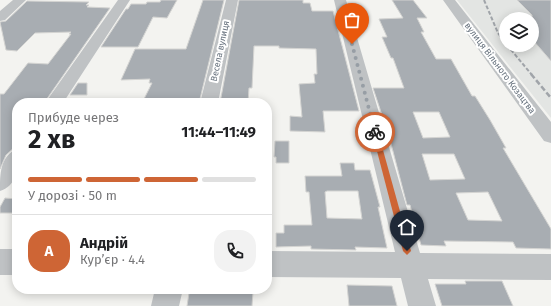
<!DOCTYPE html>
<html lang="uk">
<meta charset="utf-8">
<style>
body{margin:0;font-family:"Fira Sans",sans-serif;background:#f2f2f2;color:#202124;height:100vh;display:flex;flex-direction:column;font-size:15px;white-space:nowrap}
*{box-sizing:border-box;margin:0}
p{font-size:13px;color:#757577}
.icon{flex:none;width:22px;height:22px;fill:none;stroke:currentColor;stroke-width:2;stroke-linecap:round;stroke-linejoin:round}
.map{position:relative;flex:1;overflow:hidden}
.drawer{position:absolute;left:12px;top:98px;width:260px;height:196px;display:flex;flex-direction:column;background:#fff;border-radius:16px;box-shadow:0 2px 10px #0003}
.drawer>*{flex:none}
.fabs{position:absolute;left:499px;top:12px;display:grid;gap:8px}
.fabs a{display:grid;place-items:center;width:40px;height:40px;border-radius:50%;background:#fff;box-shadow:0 2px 10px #0003;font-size:20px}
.pin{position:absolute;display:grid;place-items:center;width:34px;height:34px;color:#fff;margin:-41px -17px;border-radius:50% 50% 50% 0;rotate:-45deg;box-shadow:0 0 4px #0007}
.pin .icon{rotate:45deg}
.courier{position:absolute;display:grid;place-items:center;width:40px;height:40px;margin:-20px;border:3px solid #ce6535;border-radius:50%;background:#fff;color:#222;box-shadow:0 1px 5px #0007}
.headline em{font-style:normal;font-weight:700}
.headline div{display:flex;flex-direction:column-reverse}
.headline{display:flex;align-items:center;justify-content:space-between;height:68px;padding:0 16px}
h1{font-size:26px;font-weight:700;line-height:30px}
.bar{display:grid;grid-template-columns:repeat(4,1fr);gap:6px 4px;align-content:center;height:48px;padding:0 16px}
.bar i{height:5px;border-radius:3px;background:#e0e0e0}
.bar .active{background:#ce6535}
.bar p{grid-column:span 4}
.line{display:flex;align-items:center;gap:10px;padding:0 16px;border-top:1px solid #e0e0e0}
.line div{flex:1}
.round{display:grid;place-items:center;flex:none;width:42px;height:42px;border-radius:16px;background:#f2f2f2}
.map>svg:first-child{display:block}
.built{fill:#e3e5e3;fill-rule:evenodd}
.building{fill:#a8adb2;stroke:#d4d4d2;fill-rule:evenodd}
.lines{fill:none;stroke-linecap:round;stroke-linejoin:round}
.minor{fill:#bfc2c4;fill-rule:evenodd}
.rail-far1{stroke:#a0a4a9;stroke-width:2;stroke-dasharray:4 2;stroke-linecap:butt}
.rail{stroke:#a0a4a9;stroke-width:2.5;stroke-dasharray:5.5 2.5;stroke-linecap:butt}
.route{fill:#ce6535}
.done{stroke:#979ea5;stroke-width:4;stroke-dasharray:0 7.2}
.labels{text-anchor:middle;stroke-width:4;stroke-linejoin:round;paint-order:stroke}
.far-street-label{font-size:9px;fill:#66717d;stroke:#fff}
</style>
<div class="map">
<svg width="551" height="306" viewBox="0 0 551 306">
<rect width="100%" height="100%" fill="#f3f3f0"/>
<path class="built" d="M457,0h94v118l-36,-45zM506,19h26v26h-26z"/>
<path class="building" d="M161,0h16l-10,18 -14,-1 -15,30h-37l25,-38h2l3,-5h15l1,-2h13z
M203,0h21l-25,103h-57l10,-20h-3l1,-4 -29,1 14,-31h51z
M239,0h64v3h7l2,8h21l26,100h-36l2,21 -35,-1v-15l12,1 -3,-33 16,-1 -1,-9h3l-1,-25 -37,-1v-2h-25l-2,42h-3l-1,15h-28z
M392,0h21l14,18h-10l7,14h-3l15,27h15l21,37h3l15,24 16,28h-3l48,81v20l-35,-1 -3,-6 -69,-1 2,5 -25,-1 -11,-40h-3l-18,-69 -16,-48h31l-11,-30h-2l-9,-21h5l-8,-18 24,-1zM413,112h26l11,25 -27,1zM422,154h32l11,25 -35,1zM488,192l14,29 -34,-1 -12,-27z
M517,0h34v61l-19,-22v-24z
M27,1l62,1 -3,3h3l-2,2 23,1 -66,95h-27v42l-11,10 -6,14v-75h4l24,-31 20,1 23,-30h-2l2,-2 -36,1 -18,18 -11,-1 -6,-28 6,-1z
M78,83h9v12h-17z
M275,141h14v22h-13v-6h-2z
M340,163h14l1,7h15l10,37h-2l9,41 -32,-1 1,3 -45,-1v-3l-35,1v-14h8v-8h28l-3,-33h-3l-1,-16h37zM327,191h31l4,28 -35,-1 -2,-26z
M5,198l12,1v14h-17v-6z
M465,281h37l11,25h-71l-7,-22h31z
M347,285l45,1 5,20h-48z
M200,289h31v3h22l-1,14h-65l2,-13h10z"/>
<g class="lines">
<path class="minor" d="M13,0h13l-21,20 -5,1v-10z
M118,0h12l-67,103h-18z
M226,0h12l-20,103h-18z
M334,0h12l74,253 131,1v26l-123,-1 8,27h-28l-7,-28 -134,-1v-26l128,1z
M443,0h12l96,122v21l-7,-2z
M17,149c0,17 2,36 -17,42 0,-17 0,-35 17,-42z
M0,249h17v26h-17z
M155,289h28l-4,17h-28z"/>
<path class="rail-far1" d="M484,0l14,33 8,11
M507,45l25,30"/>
<path class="rail" d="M531,74l20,24"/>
</g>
<path class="route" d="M375,129l3,3 33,119 -4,4 -4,-4 -31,-119z"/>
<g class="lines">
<path class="done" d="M352,44l23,88"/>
</g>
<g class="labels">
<g class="far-street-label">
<text transform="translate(220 51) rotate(-78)" y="3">Весела вулиця</text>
<text transform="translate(500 68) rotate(53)" y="3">вулиця Вільного Козацтва</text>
</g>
</g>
</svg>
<div class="fabs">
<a><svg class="icon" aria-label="layers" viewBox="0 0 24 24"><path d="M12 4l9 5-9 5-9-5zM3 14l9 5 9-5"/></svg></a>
</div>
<div class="pin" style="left:352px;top:44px;background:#ea580c"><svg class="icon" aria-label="bag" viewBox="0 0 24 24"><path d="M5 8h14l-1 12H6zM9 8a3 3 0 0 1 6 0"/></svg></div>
<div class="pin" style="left:407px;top:251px;background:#1f2937"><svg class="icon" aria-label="home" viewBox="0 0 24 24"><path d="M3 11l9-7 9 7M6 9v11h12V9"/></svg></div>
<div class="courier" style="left:375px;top:132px"><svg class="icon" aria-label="bike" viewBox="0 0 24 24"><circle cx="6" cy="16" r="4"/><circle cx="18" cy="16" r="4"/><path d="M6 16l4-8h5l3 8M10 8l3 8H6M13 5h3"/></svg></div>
<section class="drawer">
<div class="headline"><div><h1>2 хв</h1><p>Прибуде через</p></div><em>11:44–11:49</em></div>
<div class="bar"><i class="active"></i><i class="active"></i><i class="active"></i><i></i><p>У дорозі · 50 m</p></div>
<div class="line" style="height:72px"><b class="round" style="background:#ce6535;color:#fff">А</b><div><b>Андрій</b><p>Кур’єр · 4.4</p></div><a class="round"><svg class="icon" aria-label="phone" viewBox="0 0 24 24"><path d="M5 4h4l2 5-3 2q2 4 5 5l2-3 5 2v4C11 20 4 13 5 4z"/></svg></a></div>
</section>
</div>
